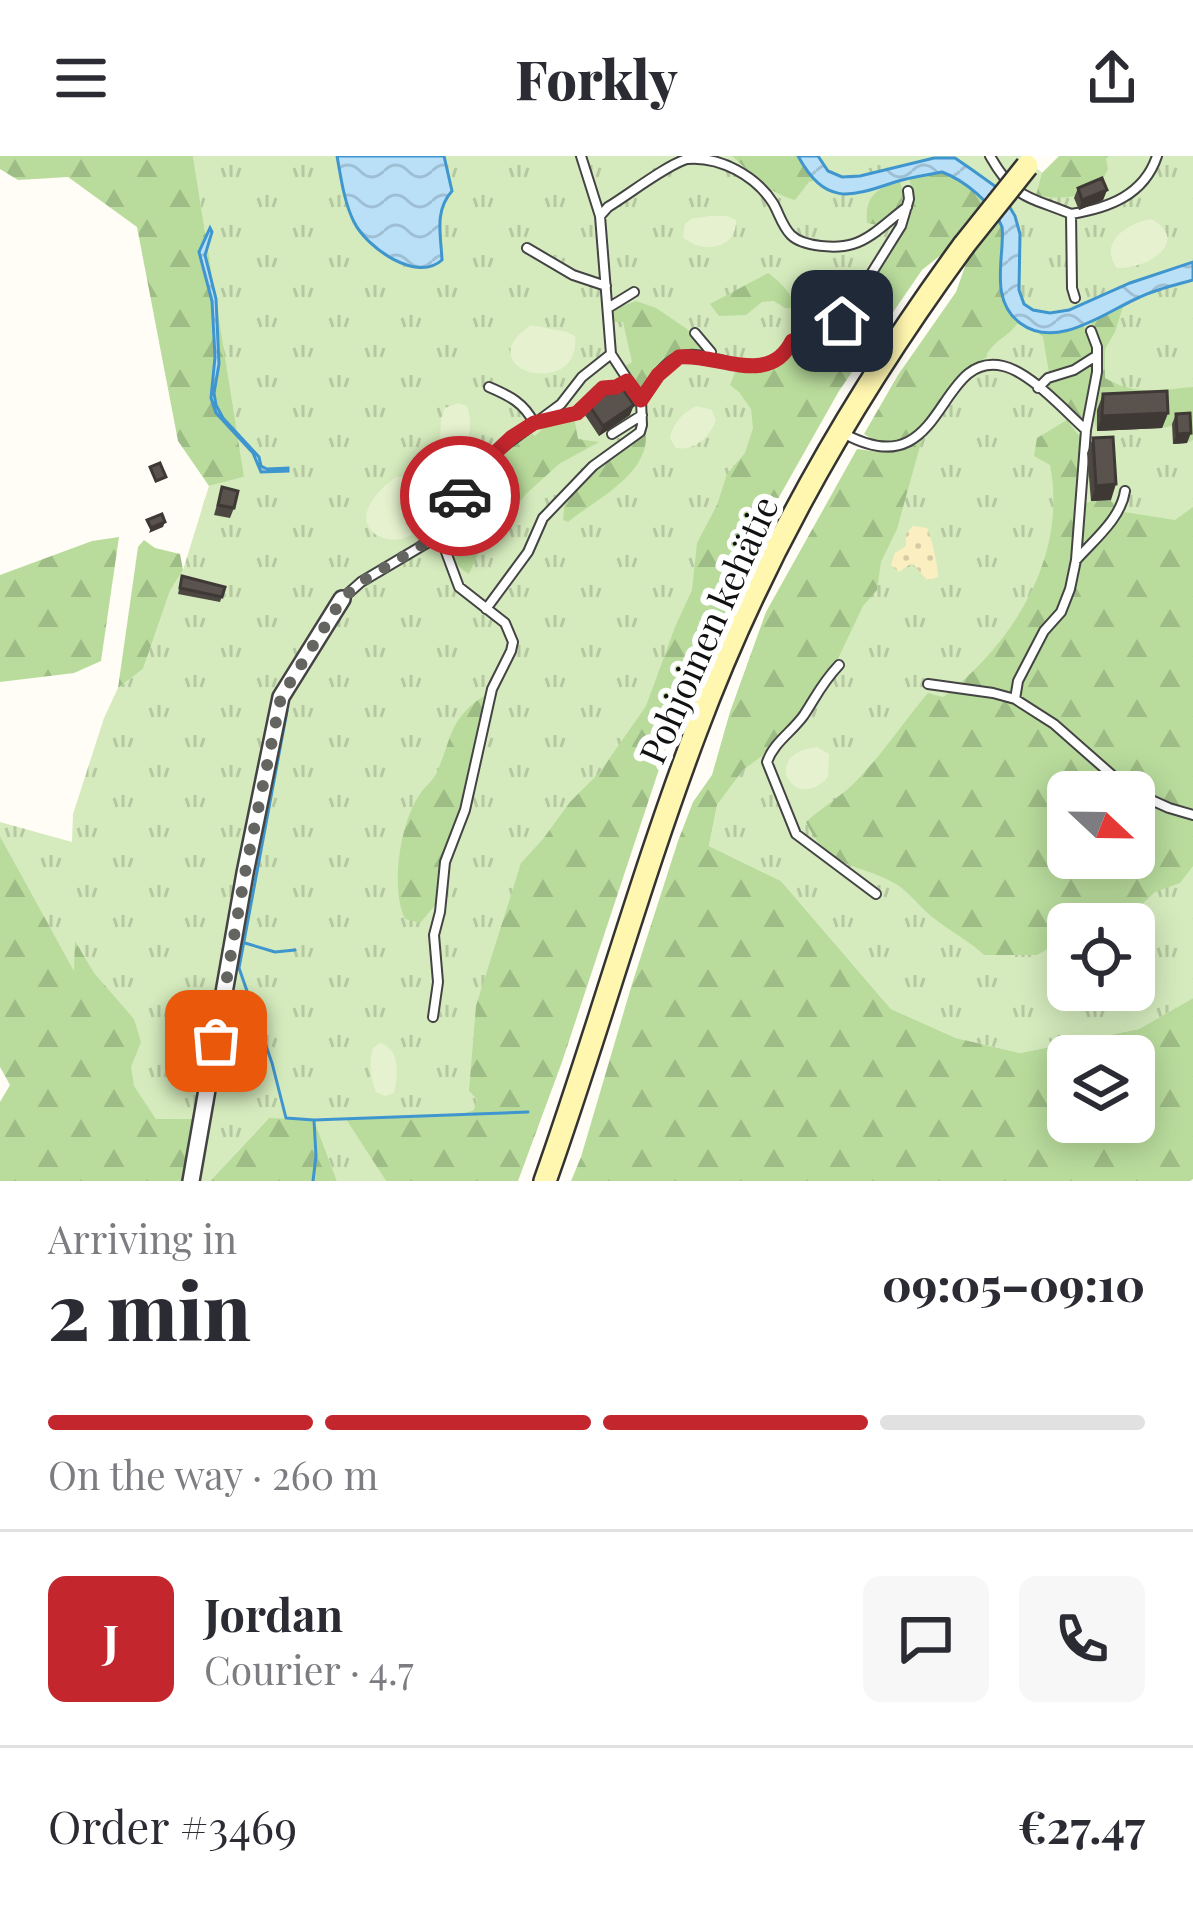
<!DOCTYPE html>
<meta charset="utf-8">
<style>
body{margin:0;font-family:"Playfair Display",serif;background:#f7f7f7;color:#2b2b33;height:100vh;display:flex;flex-direction:column;font-size:45px;white-space:nowrap}
*{box-sizing:border-box;margin:0}
p{font-size:39px;color:#7c7c81}
.icon{flex:none;width:66px;height:66px;fill:none;stroke:currentColor;stroke-width:2;stroke-linecap:round;stroke-linejoin:round}
.map{position:relative;height:1025px;overflow:hidden}
.panel{display:flex;flex-direction:column;background:#fff;flex:1}
.panel>*{flex:none}
.needle{width:78px;rotate:112deg}
.controls{position:absolute;left:1047px;top:615px;display:grid;gap:24px}
.controls a{display:grid;place-items:center;width:108px;height:108px;border-radius:18px;background:#fff;box-shadow:0 6px 30px #0003;font-size:60px}
.pin{position:absolute;display:grid;place-items:center;width:102px;height:102px;color:#fff;margin:-51px;border-radius:24px;box-shadow:0 6px 18px #0006}
.courier{position:absolute;display:grid;place-items:center;width:120px;height:120px;margin:-60px;border:9px solid #c4262e;border-radius:50%;background:#fff;color:#222;box-shadow:0 3px 15px #0007}
.overview em{font-style:normal;font-weight:800}
.overview div{display:flex;flex-direction:column-reverse}
.overview{display:flex;align-items:center;justify-content:space-between;height:204px;padding:0 48px}
h1{font-size:78px;font-weight:800;line-height:90px}
.bar{display:grid;grid-template-columns:repeat(4,1fr);gap:18px 12px;align-content:center;height:144px;padding:0 48px}
.bar i{height:15px;border-radius:9px;background:#e1e1e2}
.bar .on{background:#c4262e}
.bar p{grid-column:span 4}
.line{display:flex;align-items:center;gap:30px;padding:0 48px;border-top:3px solid #e1e1e2}
.line div{flex:1}
.round{display:grid;place-items:center;flex:none;width:126px;height:126px;border-radius:18px;background:#f7f7f7}
header{display:flex;justify-content:space-between;align-items:center;height:156px;padding:0 48px;background:#fff;font-size:54px;font-weight:800}
.map>svg:first-child{display:block}
.grass{fill:url(#grass-tufts);fill-rule:evenodd}
.forest{fill:url(#forest-firs);fill-rule:evenodd}
.sand{fill:url(#sand-dots)}
.pitch{fill:#e6f2cf}
.water{fill:url(#water-waves);stroke:#3f96cf;stroke-width:3}
.lines{fill:none;stroke-linecap:round;stroke-linejoin:round}
.stream{stroke:#3f96cf;stroke-width:3}
.lane-casing{stroke:#444;stroke-width:12}
.street-casing{stroke:#444;stroke-width:20}
.secondary-casing{stroke:#333;stroke-width:26}
.lane{stroke:#fff;stroke-width:8}
.street{stroke:#fff;stroke-width:15}
.secondary{stroke:#fff6b0;stroke-width:21}
.secondary-bridge-casing{stroke:#333;stroke-width:26;stroke-linecap:butt}
.secondary-bridge{stroke:#fff6b0;stroke-width:21}
.wall{fill:#4d4742}
.shaded-wall{fill:#3f3936}
.building{fill:#5a524d;stroke:#3f3936;stroke-width:3}
.done{stroke:#646461;stroke-width:12;stroke-dasharray:0 21.6}
.route{stroke:#c4262e;stroke-width:15}
.labels{text-anchor:middle;stroke-width:12;stroke-linejoin:round;paint-order:stroke}
.street-label{font-size:36px;fill:#111;stroke:#fff}
</style>
<header><svg class="icon" aria-label="menu" viewBox="0 0 24 24"><path d="M4 6h16M4 12h16M4 18h16"/></svg>Forkly<svg class="icon" aria-label="share" viewBox="0 0 24 24"><path d="M12 15V3M7 8l5-5 5 5M5 13v7h14v-7"/></svg></header>
<div class="map">
<svg width="1193" height="1025" viewBox="0 0 1193 1025">
<defs>
<pattern id="grass-tufts" width="24" height="20" patternUnits="userSpaceOnUse" patternTransform="scale(3)"><rect width="24" height="20" fill="#d5ebbd"/><path d="M3 7l-1-3M5 7V3M7 7l1-3M15 17l-1-3M17 17v-4M19 17l1-3" fill="none" stroke="#b6c8a1"/></pattern>
<pattern id="forest-firs" width="22" height="20" patternUnits="userSpaceOnUse" patternTransform="scale(3)"><rect width="22" height="20" fill="#b9dc9c"/><path d="M5 1l3.5 6h-7zM16 11l3.5 6h-7z" fill="#9ebc85"/></pattern>
<pattern id="sand-dots" width="8" height="8" patternUnits="userSpaceOnUse" patternTransform="scale(3)"><rect width="8" height="8" fill="#fbeec1"/><path d="M2 2h.1M6 6h.1" fill="none" stroke="#d6cba5" stroke-width="1.8" stroke-linecap="round"/></pattern>
<pattern id="water-waves" width="16" height="10" patternUnits="userSpaceOnUse" patternTransform="scale(3)"><rect width="16" height="10" fill="#b9e0f7"/><path d="M0 5q4-4 8 0t8 0" fill="none" stroke="#9ebfd3"/></pattern>
</defs>
<rect width="100%" height="100%" fill="#fffdf5"/>
<path class="grass" d="M193,0h828l43,34 35,-34h94v842l-54,31 -119,24 -64,-15 -65,-29 -110,-128 -72,-35 8,-41 27,-36 170,-358 105,-121 -1,-15 -46,-106 -185,245 -309,700 -131,5 39,62h-49l-23,-61 -46,-1 -58,62h-10l10,-62h-54l-53,-77 -27,-67 -76,-139v-14l72,20 1,-28 31,-96 14,-30 25,-19 27,-78 13,-21 26,-84 35,-9 -31,-67 -7,-172zM1068,636h66v66h-66zM1068,768h66v66h-66z"/>
<path class="forest" d="M0,0h193l51,321 -35,9 -31,-45 -41,-214 -69,-50 -50,3 -18,-11z
M732,0h66l15,25 -4,1 -14,18c-25,-6 -44,-27 -63,-44z
M1059,0h50l-3,3 2,10 -10,19c-22,10 -38,12 -62,7l6,-22z
M943,16l20,9 23,23 -30,39 -34,27 -83,121 -65,115 -103,227 -109,329 -44,119h-132l-40,-62 114,-4 14,-5 3,-11 -8,-8 7,-85 45,-143 22,-24 27,-37 30,-30 46,-66 29,-79 17,-37 5,-47 20,-38 10,-31 18,-21 8,-25 -2,-19 -12,-17 -9,-7 6,-15h23l18,-5 24,-22 35,-8 75,-131 1,-14 -3,-12z
M900,25c8,25 -3,29 -22,44l-11,-2c-2,-28 9,-34 33,-42z
M996,63l6,8 1,7c-2,31 -10,65 16,87 -11,16 -17,15 -27,26 -12,14 3,4 -12,15 -7,6 -16,10 -23,17 -25,26 -47,87 -93,55l34,-59 58,-83 14,-40z
M858,115c0,22 -12,37 -23,56l-42,9 -2,-4 12,-10 18,-26z
M768,117c14,10 22,19 28,35h-11l-11,-7 -12,1 -16,13 -27,1 -9,-12z
M636,145l20,7 31,21 18,24h-27l-32,34 -6,2 -16,-22 8,-5 -9,-40h-10l-2,-12z
M1123,151l-8,25 -10,17v29c31,18 54,12 88,9v53l-6,3 -2,-20 -23,5v-21l-64,3 -1,21c-9,-27 2,-35 4,-60 2,-18 -3,-35 -11,-50z
M1083,168l12,31 -21,14 -25,4 -6,-36 -6,-5c16,3 32,0 46,-8z
M1095,204l-11,64 -39,-36 10,-8 20,-6z
M574,261l4,22 21,3 -40,22 -33,30 -18,22 -20,16 -19,42c-60,-35 28,-119 60,-143l6,5 13,-12z
M1067,264l13,17 -3,70 14,-6 20,-1 13,12 51,8 18,-13v359l-13,17 -25,9 -17,16 -30,16h-40v17l-12,3 -19,11h-53c-16,-15 -36,-25 -53,-39 -12,-10 -22,-24 -35,-32 -38,-22 -67,-13 -90,-62 17,-16 37,-26 53,-44 25,-26 45,-57 69,-85l15,4c70,-53 125,-141 107,-232l-16,-9 3,-18zM1068,636h66v66h-66z
M645,272c9,44 -47,70 -77,94l-5,-2 2,-23 20,-22z
M922,283l-25,90 -16,33 -4,28 -14,16 -28,59 -16,18 -19,32 -31,36 -25,18 -27,36 -8,41 72,35 110,128 65,29 64,15 119,-24 54,-31v181l-3,2h-619l10,-24 51,-173 46,-143 15,-39 19,-27 18,-63 36,-100 91,-163 30,4zM1068,900h66v66h-66z
M119,381l-18,124 -27,12 -74,9v-107l92,-34z
M144,384l11,8 25,6 3,16 -13,21 -27,78 -25,19 20,-141z
M485,539l-24,108 -22,62 -3,39 -16,19 -15,-4c-15,-30 -5,-97 15,-125 5,-8 13,-13 17,-22 16,-36 11,-52 48,-77z
M0,680l74,135 1,-30 19,32 40,46 7,23 -10,25 3,19 22,33h38l-9,62h-185v-79l10,-17 -10,-18z
M269,962l45,2 23,61h-127z"/>
<path class="sand" d="M913,370l14,2c4,7 12,41 11,49l-9,3 -3,-1 -14,-16 -13,9 -8,-7 4,-12 11,-7v-12z"/>
<path class="pitch" d="M710,60h17l9,4c1,30 -35,34 -53,17l2,-13 6,-5z
M1151,63c42,23 -6,51 -34,49 -19,-25 10,-45 34,-49z
M531,169l36,7 8,4c7,66 -111,34 -44,-11z
M458,247l9,3c5,14 4,33 -5,46 -10,1 -15,0 -22,-7l1,-26 4,-11z
M697,250l15,4 4,11c-8,17 -21,30 -40,27l-6,-10c3,-15 13,-26 27,-32z
M396,321h14l12,6c30,91 -116,60 -26,-6z
M817,591l12,7 -1,23c-34,38 -69,-24 -11,-30z
M380,887c21,6 18,32 14,50l-9,3 -9,-4c-6,-15 -7,-29 -3,-44z"/>
<path class="water" d="M337,0h107l8,35c-18,20 -11,44 -10,69 -25,23 -75,-12 -88,-38 -10,-20 -13,-44 -17,-66z
M798,0h20l10,15 14,6 18,-1 74,-18h21l16,11 28,20 16,27 5,18 -1,56 5,14 9,6 17,3 19,-3 61,-27 63,-21v18c-18,5 -36,9 -53,17 -35,15 -83,54 -120,26 -25,-19 -20,-49 -18,-77 0,-4 1,-15 0,-19 -8,-23 -38,-47 -60,-55 -15,3 -32,5 -47,10 -47,16 -70,23 -97,-26z
M210,72l2,4 -7,23 11,44 3,65 -5,29 2,12 7,13 36,39 2,9 6,3 21,-1v3l-27,1 -8,-19 -37,-40 -5,-15 4,-41 -3,-56 -13,-49z"/>
<g class="lines">
<path class="stream" d="M287,555l-48,257 33,95 14,55 28,2 2,36 -3,25
M245,787l30,9 20,-2
M314,964l214,-8"/>
<g class="lane-casing">
<path id="lane" d="M990,0c25,44 38,40 81,58l1,74 3,10
M1071,58c38,-6 73,-19 86,-58
M600,60l8,-9c20,-12 60,-43 79,-48 33,-3 69,17 86,44 6,10 9,23 18,32 12,12 46,14 62,9 20,-6 37,-25 54,-37
M527,92l46,27 33,11
M608,152l26,-16
M1091,175l6,16v25l-11,58 -10,130 -6,29 -9,23 -17,19 -26,50 -3,18 39,25 75,66 40,18 24,7
M695,177l16,19
M611,198l30,46
M489,231c21,9 35,16 45,36l43,-10 21,-22 10,-4h9l10,-6
M1038,232l10,-10 26,-8 22,-14
M843,277c103,57 92,-83 160,-67 27,6 62,45 82,63
M612,278l30,-19
M1077,403c18,-20 44,-41 48,-68
M343,442l18,-16 76,-45 24,-42 34,-42 66,-49 21,-27 29,-23 -11,-138 -19,-60
M486,453l42,-57 15,-34 50,-52 47,-34 2,-7 -1,-25c9,-14 21,-37 37,-43 35,-13 88,38 114,-16l44,-11 65,-104 8,-27 -1,-8
M839,509c-17,18 -22,30 -35,50 -12,17 -30,27 -37,47l29,72 80,60
M928,528l65,9 22,6
M433,861l5,-35 -4,-47 6,-23 5,-50 20,-52 27,-121 19,-38 2,-9 -8,-19 -46,-36 -16,-43 -6,-7"/>
</g>
<g class="street-casing">
<path id="street" d="M191,1025l54,-308 36,-176 61,-98"/>
</g>
<g class="secondary-casing">
<path id="secondary" d="M545,1025c53,-149 95,-302 151,-450 65,-174 158,-336 268,-486"/>
</g>
<use href="#lane" class="lane"/>
<use href="#street" class="street"/>
<use href="#secondary" class="secondary"/>
<g class="secondary-bridge-casing">
<path id="secondary-bridge" d="M964,89l63,-79"/>
</g>
<use href="#secondary-bridge" class="secondary-bridge"/>
</g>
<path class="wall" d="M1078,32l29,2 -4,10 -24,10 -5,-12z
M1103,238l65,19 -6,15 -65,3v-21z
M589,249l41,10 -31,21 -14,-21z
M1176,258l11,29 -14,1 -1,-20z
M1093,282l18,62 -20,1 -4,-48z
M222,331l12,21 -4,10 -16,-3z
M182,420l43,11 -5,15 -42,-8z"/>
<path class="shaded-wall" d="M1107,34l-4,10 -24,10 3,-10z
M634,249l-4,10 -31,21 4,-10z
M1168,257l-6,15 -65,3 5,-15z
M1191,277l-4,10 -14,1 4,-10z
M1116,328l-5,16 -20,1 5,-15z
M165,366l-2,5 -14,6 2,-5z"/>
<path class="building" d="M1102,22l5,12 -25,10 -4,-12z
M620,229l14,20 -31,21 -14,-21z
M1167,235l1,22 -66,3 1,-22z
M1190,257l1,20 -14,1 -1,-20z
M1113,281l3,47 -20,2 -3,-48z
M160,307l6,14 -10,4 -6,-14z
M222,331l16,4 -4,17 -16,-3z
M162,358l3,8 -14,6 -4,-8z
M182,420l43,11 -3,10 -42,-9z"/>
<g class="lines">
<path class="done" d="M216,885l29,-168 36,-176 61,-98 19,-17 76,-46 23,-40"/>
<path class="route" d="M460,340l35,-43 17,-16 22,-14 43,-10 26,-25 13,-1 11,-6 14,19 17,-25 21,-18c38,-4 90,31 113,-16l44,-12 6,-8"/>
</g>
<g class="labels">
<g class="street-label">
<text transform="translate(709 474) rotate(-66)" y="13">Pohjoinen kehätie</text>
</g>
</g>
</svg>
<div class="controls">
<a><svg class="needle" viewBox="-14 -14 28 28"><path d="M0-13l5 13h-10z" fill="#e53935"/><path d="M0 13l5-13h-10z" fill="#7c7c81"/></svg></a>
<a><svg class="icon" aria-label="locate" viewBox="0 0 24 24"><circle cx="12" cy="12" r="6"/><path d="M12 2v4M12 18v4M2 12h4M18 12h4"/></svg></a>
<a><svg class="icon" aria-label="layers" viewBox="0 0 24 24"><path d="M12 4l9 5-9 5-9-5zM3 14l9 5 9-5"/></svg></a>
</div>
<div class="pin" style="left:216px;top:885px;background:#ea580c"><svg class="icon" aria-label="bag" viewBox="0 0 24 24"><path d="M5 8h14l-1 12H6zM9 8a3 3 0 0 1 6 0"/></svg></div>
<div class="pin" style="left:842px;top:165px;background:#1f2937"><svg class="icon" aria-label="home" viewBox="0 0 24 24"><path d="M3 11l9-7 9 7M6 9v11h12V9"/></svg></div>
<div class="courier" style="left:460px;top:340px"><svg class="icon" aria-label="car" viewBox="0 0 24 24"><path d="M5 17H2v-5l4-1 3-4h7l3 4 3 1v5h-3M9 17h6M6 11h13"/><circle cx="7" cy="17" r="2"/><circle cx="17" cy="17" r="2"/></svg></div>
</div>
<section class="panel">
<div class="overview"><div><h1>2 min</h1><p>Arriving in</p></div><em>09:05–09:10</em></div>
<div class="bar"><i class="on"></i><i class="on"></i><i class="on"></i><i></i><p>On the way · 260 m</p></div>
<div class="line" style="height:216px"><b class="round" style="background:#c4262e;color:#fff">J</b><div><b>Jordan</b><p>Courier · 4.7</p></div><a class="round"><svg class="icon" aria-label="chat" viewBox="0 0 24 24"><path d="M4 5h16v11H9l-5 4z"/></svg></a><a class="round"><svg class="icon" aria-label="phone" viewBox="0 0 24 24"><path d="M5 4h4l2 5-3 2q2 4 5 5l2-3 5 2v4C11 20 4 13 5 4z"/></svg></a></div>
<div class="line" style="height:156px"><div>Order #3469</div><b>€27.47</b></div>
</section>
